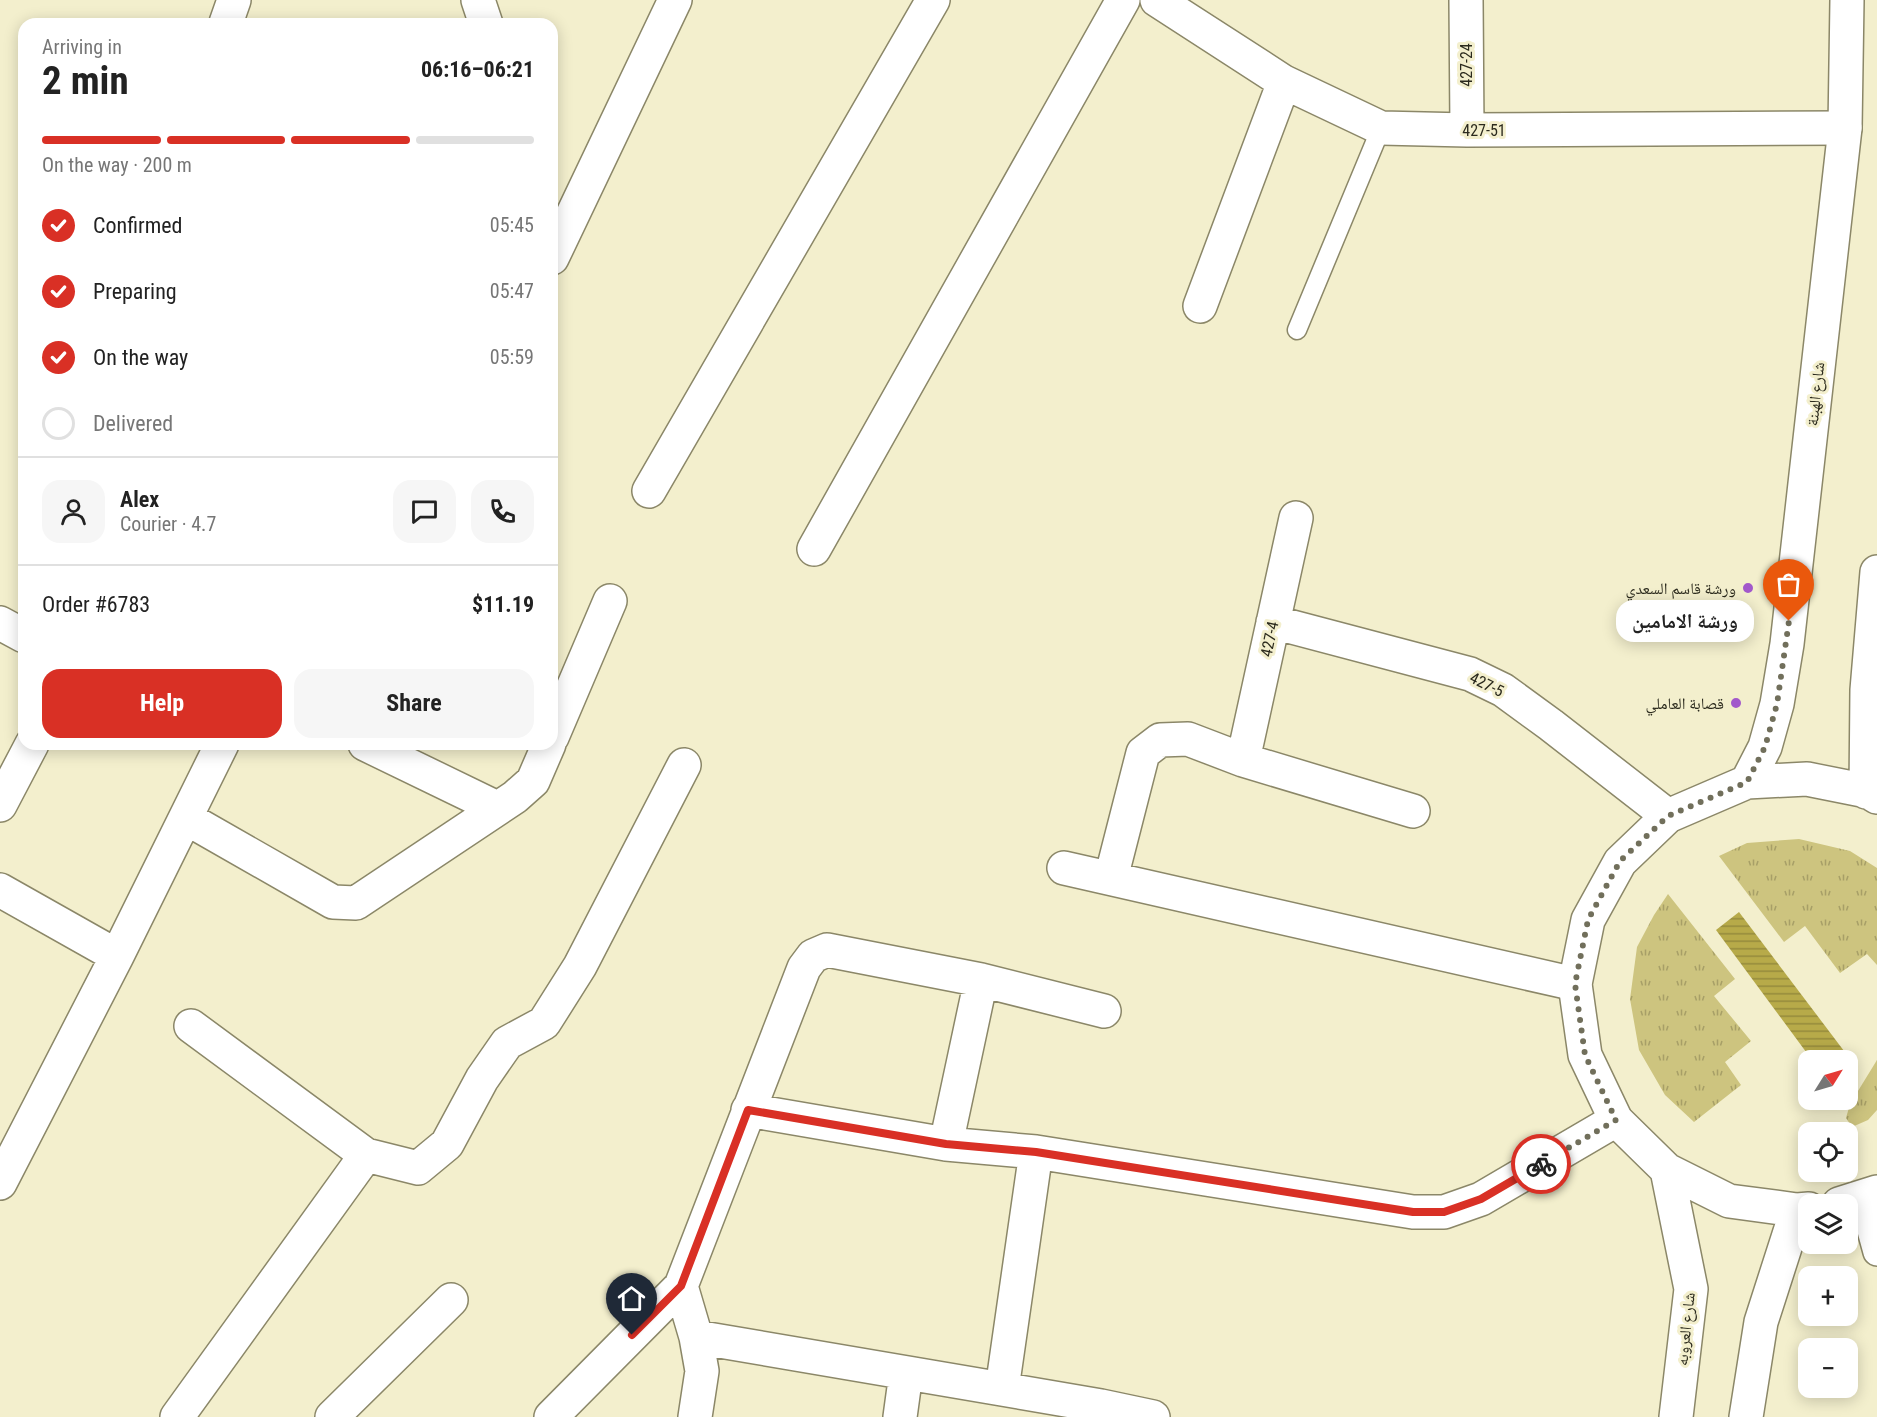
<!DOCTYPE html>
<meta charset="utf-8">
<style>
body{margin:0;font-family:"Roboto Condensed","Noto Naskh Arabic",sans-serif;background:#f6f6f6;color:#222;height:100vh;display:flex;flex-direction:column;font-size:22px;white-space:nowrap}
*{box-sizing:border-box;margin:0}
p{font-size:20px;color:#767676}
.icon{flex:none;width:33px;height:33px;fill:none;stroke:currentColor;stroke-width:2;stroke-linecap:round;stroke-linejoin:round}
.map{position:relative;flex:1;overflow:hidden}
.side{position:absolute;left:18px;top:18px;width:540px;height:732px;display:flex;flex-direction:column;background:#fff;border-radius:18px;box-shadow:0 3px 15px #0003}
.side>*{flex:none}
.needle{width:39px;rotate:53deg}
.tools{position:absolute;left:1798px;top:1050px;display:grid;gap:12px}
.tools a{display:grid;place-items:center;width:60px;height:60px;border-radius:12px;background:#fff;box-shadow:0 3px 15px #0003;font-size:30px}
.pin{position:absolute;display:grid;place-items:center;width:51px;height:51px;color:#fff;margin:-62px -26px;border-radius:50% 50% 50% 0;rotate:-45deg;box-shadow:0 0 6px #0007}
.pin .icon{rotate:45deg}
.courier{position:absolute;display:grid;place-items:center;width:60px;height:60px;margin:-30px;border:4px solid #d93025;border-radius:50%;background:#fff;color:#222;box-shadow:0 2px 8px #0007}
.bubble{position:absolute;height:42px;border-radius:18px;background:#fff;box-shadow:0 3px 15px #0003;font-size:20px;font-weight:700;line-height:42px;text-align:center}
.head em{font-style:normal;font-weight:700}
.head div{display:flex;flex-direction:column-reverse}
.head{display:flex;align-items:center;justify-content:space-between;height:102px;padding:0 24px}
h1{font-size:39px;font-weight:700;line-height:45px}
.bar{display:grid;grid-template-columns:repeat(4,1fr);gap:9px 6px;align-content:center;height:72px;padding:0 24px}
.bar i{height:8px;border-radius:4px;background:#e0e0e0}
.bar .active{background:#d93025}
.bar p{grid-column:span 4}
.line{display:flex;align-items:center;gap:15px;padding:0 24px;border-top:2px solid #e0e0e0}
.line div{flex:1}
.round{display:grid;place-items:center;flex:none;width:63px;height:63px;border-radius:18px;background:#f6f6f6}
ol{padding:0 24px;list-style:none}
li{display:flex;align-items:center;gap:18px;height:66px}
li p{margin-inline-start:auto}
li .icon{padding:6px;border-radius:50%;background:#d93025;color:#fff;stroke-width:4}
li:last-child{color:#767676}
li i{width:33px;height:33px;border:3px solid #e0e0e0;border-radius:50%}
.action{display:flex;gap:12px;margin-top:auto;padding:12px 24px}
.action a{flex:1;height:69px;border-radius:18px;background:#d93025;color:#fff;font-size:24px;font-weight:700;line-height:69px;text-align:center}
.action a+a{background:#f6f6f6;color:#222}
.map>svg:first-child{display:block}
.grass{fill:url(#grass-tufts)}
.water{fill:url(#water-rules)}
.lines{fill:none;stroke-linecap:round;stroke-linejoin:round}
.service-casing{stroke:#8b8768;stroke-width:21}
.pedestrian-casing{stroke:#8b8768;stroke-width:30}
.minor-casing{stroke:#8b8768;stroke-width:36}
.tertiary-casing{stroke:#8b8768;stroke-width:36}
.service{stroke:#fff;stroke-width:18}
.pedestrian{stroke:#fff;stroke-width:27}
.minor{stroke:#fff;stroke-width:33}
.tertiary{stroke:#fff;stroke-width:33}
.done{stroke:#716f5b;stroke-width:6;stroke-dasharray:0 10.8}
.route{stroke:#d93025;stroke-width:8}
.poi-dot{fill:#a258cb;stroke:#f3efcd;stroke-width:2}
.labels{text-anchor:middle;stroke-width:6;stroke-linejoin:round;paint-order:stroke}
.street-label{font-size:16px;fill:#2b2a1d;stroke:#f3efcd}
.poi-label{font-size:16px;fill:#2b2a1d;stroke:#f3efcd;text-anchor:end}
</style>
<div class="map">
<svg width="1877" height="1417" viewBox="0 0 1877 1417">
<defs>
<pattern id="grass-tufts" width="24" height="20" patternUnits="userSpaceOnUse" patternTransform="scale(1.5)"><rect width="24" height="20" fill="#cdc47f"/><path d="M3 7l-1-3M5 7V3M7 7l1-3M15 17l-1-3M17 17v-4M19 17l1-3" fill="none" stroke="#a79f67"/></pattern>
<pattern id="water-rules" width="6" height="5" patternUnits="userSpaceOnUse" patternTransform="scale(1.5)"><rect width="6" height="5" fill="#b7aa49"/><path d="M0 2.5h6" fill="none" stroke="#958b3c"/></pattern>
</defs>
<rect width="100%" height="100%" fill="#f3efcd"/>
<path class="grass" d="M1799,839l51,12 27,17v97l-10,-11 -27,19 -35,-47 -21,16 -65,-86 28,-13z
M1668,894l67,85 -21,17 37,45 -26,21 16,23 -47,37 -29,-27 -26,-45 -9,-51 7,-52 17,-32z
M1877,1060v50l-9,10 -16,7 -6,-9 4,-14z"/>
<path class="water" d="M1739,912l105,139 -13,9h-19l-96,-130z"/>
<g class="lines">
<g class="service-casing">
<path id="service" d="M1297,330l84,-202"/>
</g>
<g class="pedestrian-casing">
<path id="pedestrian" d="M1862,1198l15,54"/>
</g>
<g class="minor-casing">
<path id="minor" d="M478,0l8,24
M1157,0l127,82 97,46 86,2 378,-2
M1466,0l1,130
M226,23l8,-23
M552,258l123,-258
M1200,306l84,-224
M649,491l284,-491
M814,549l309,-549
M1273,622l197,52 33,16 48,35 117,91
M0,623l24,13
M552,737l58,-136
M365,744l132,64
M1243,760l53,-242
M0,805l32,-61
M186,818l147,84 23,1 159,-106 18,-16 16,-37
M1064,868l511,116
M1111,878l32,-125 17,-13 28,-1 55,21 170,51
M0,890l117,66
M191,1026l175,129 52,13 29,-24 35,-65 25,-36 37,-20 36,-57 104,-201
M748,1110l198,34 90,8 377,60h31l37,-13 135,-79
M946,1144l35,-164
M0,1183l117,-227 105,-212
M681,1286l15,51 6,34 -7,46
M696,1337l405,69 52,11
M1002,1389l34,-237
M177,1417l189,-262
M332,1417l119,-117
M551,1417l130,-131 123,-318 9,-12 14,-6 154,30 123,31
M900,1417l6,-44"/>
</g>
<g class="tertiary-casing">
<path id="tertiary" d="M1747,782l18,-35 12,-43 10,-60 58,-516 2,-128
M1866,792l1,-102 10,-118
M1667,1170l24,119 -15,128
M1839,1204l38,-12
M1809,1209l-12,1 -68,-9 -62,-31 -51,-50 -31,-65 -10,-71 13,-64 32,-58 48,-46 79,-34 60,-3 60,12 10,6
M1746,1417l15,-95 36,-112"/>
</g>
<use href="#service" class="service"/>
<use href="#pedestrian" class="pedestrian"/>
<use href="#minor" class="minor"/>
<use href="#tertiary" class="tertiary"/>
</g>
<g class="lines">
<path class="done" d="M1541,1164l75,-44 -31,-65 -10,-71 13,-64 32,-59 48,-45 79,-34 18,-35 12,-43 12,-83"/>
<path class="route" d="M632,1335l49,-49 67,-176 198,34 90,8 377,60h31l37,-13 60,-35"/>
</g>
<g class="poi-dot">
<circle cx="1748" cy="588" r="6"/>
<circle cx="1736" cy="703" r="6"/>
</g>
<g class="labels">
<g class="street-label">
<text transform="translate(1466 65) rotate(-90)" y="6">427-24</text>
<text x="1484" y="136">427-51</text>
<text transform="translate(1815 394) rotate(-84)" y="6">شارع الهبنة</text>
<text transform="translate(1269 639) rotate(-78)" y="6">427-4</text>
<text transform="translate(1487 684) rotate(26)" y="6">427-5</text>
<text transform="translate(1685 1329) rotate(-84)" y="6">شارع العروبه</text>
</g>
<g class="poi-label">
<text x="1736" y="594">ورشة قاسم السعدي</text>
<text x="1724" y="709">قصابة العاملي</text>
</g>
</g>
</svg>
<div class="tools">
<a><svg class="needle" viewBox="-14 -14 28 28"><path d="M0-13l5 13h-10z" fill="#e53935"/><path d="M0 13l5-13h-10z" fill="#767676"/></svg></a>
<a><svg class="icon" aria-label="locate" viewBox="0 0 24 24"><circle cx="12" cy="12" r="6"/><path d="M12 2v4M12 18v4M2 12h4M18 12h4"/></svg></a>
<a><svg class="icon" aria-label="layers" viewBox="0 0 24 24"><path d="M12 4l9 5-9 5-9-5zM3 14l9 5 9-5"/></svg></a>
<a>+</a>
<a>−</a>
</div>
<div class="pin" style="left:1789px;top:621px;background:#ea580c"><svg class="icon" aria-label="bag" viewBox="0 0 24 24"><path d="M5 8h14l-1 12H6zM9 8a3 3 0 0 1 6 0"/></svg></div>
<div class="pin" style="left:632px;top:1335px;background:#1f2937"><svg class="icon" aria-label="home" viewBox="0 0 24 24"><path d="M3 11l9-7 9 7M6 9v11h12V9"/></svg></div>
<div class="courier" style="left:1541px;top:1164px"><svg class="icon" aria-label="bike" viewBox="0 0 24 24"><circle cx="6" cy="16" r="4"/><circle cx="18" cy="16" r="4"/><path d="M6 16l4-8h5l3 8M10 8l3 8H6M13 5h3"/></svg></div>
<div class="bubble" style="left:1616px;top:600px;width:138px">ورشة الامامين</div>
<section class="side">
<div class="head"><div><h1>2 min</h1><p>Arriving in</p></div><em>06:16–06:21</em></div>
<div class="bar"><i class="active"></i><i class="active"></i><i class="active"></i><i></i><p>On the way · 200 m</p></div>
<ol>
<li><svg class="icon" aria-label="check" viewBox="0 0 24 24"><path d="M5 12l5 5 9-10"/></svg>Confirmed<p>05:45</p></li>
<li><svg class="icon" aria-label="check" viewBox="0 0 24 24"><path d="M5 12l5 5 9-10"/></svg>Preparing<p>05:47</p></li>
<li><svg class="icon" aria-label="check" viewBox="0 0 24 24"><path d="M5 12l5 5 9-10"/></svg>On the way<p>05:59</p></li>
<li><i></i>Delivered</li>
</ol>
<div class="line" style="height:108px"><a class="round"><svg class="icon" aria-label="person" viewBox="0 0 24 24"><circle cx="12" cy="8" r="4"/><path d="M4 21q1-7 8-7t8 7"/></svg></a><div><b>Alex</b><p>Courier · 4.7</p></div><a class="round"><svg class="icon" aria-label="chat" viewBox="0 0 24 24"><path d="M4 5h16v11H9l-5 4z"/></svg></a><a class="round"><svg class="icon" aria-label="phone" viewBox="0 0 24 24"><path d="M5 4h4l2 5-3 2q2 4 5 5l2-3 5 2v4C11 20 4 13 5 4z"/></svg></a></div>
<div class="line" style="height:78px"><div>Order #6783</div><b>$11.19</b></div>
<div class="action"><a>Help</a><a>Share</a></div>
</section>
</div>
